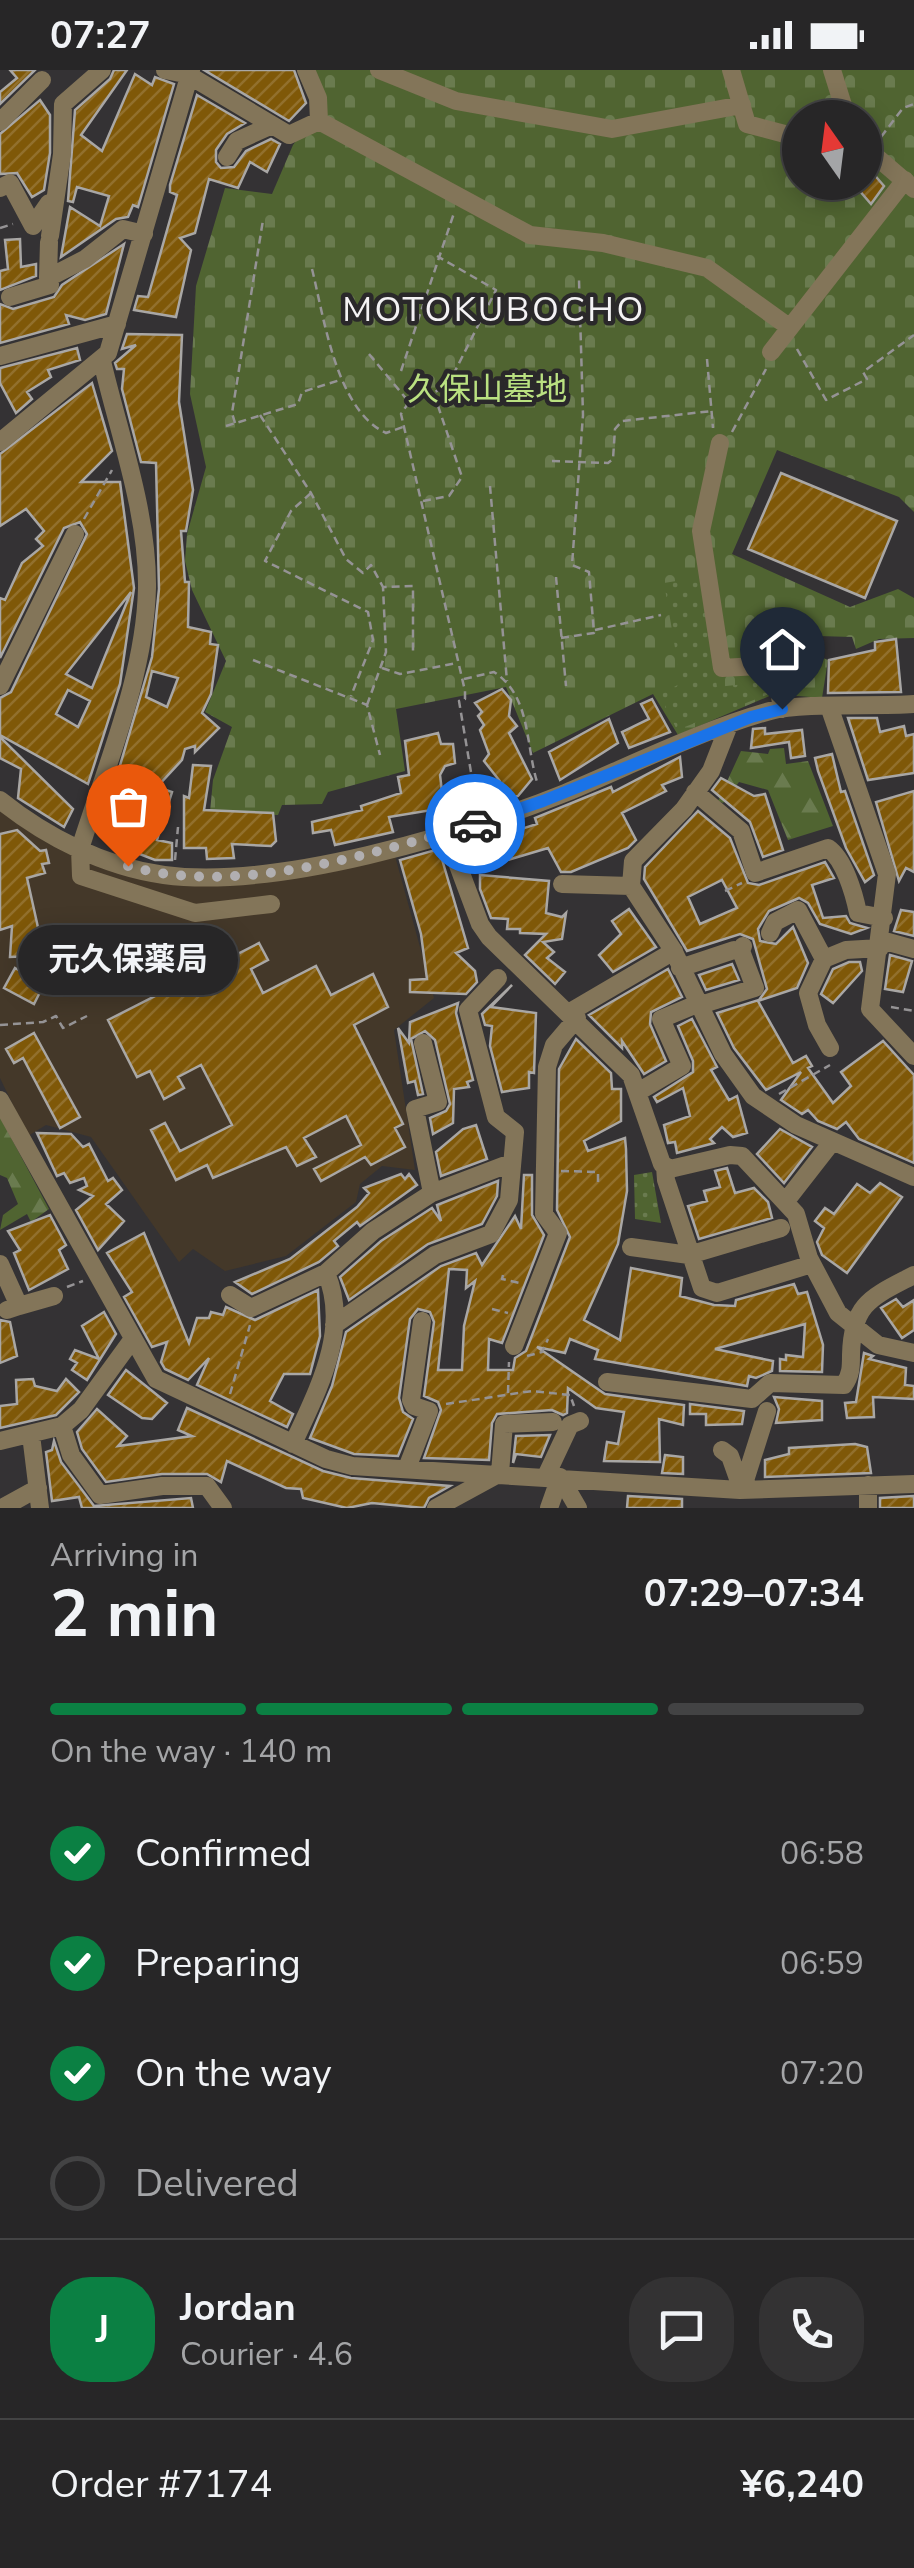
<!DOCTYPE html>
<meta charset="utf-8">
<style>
body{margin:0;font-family:"Nunito Sans","Noto Sans JP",sans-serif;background:#333233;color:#f1f3f6;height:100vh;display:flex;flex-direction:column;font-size:38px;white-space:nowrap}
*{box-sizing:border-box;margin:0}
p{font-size:32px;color:#a4a5a7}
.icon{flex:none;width:55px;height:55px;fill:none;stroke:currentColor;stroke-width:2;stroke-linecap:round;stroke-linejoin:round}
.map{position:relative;height:1438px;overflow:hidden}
.drawer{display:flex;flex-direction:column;background:#272627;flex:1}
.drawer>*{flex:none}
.needle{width:65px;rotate:346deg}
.buttons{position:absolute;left:782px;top:30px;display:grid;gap:20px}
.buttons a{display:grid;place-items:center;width:100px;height:100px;border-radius:50%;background:#272627;box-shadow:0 5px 25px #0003,0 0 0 2px #434344;font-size:50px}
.pin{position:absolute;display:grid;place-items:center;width:85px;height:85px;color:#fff;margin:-102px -42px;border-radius:50% 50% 50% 0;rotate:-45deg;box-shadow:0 0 10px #0007}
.pin .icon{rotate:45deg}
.courier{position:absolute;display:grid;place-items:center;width:100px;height:100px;margin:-50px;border:8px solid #1a73e8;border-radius:50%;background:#fff;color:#222;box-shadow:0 2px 12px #0007}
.bubble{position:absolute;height:70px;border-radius:35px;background:#272627;box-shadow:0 5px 25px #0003,0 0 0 2px #434344;font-size:32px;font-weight:700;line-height:70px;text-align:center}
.head em{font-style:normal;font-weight:700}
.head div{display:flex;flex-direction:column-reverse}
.head{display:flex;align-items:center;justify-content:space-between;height:170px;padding:0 50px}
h1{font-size:65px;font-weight:700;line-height:75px}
.bar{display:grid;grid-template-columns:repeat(4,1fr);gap:15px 10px;align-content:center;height:120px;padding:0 50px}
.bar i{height:12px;border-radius:8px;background:#434344}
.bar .selected{background:#0b8043}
.bar p{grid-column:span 4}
.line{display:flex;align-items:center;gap:25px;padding:0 50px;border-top:2px solid #434344}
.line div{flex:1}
.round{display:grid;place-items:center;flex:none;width:105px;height:105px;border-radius:40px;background:#333233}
ol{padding:0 50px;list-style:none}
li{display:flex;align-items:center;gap:30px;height:110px}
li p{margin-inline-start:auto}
li .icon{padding:10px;border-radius:50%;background:#0b8043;color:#fff;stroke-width:4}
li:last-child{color:#a4a5a7}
li i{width:55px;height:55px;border:5px solid #434344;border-radius:50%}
.status{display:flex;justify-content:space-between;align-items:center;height:70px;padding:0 50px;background:#272627;direction:ltr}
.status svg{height:28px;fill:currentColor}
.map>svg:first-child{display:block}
.medical{fill:#443829}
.forest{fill:url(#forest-firs)}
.cemetery{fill:url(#cemetery-stones);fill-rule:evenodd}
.park{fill:url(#park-dots)}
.building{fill:url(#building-hatch);stroke:#a9a7a5;stroke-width:2.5;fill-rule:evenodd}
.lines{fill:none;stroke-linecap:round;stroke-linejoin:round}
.path{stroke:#959395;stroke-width:2.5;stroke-dasharray:8 5;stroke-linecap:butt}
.minor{stroke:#837559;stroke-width:18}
.done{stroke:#b1afb1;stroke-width:10;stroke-dasharray:0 18}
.route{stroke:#1a73e8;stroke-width:12}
.labels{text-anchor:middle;stroke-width:9;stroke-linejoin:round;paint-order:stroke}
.park-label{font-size:32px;fill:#bae181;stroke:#2a282a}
.neighbourhood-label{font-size:35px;letter-spacing:2.5px;fill:#f4f2f4;stroke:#2a282a}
</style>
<div class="status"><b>07:27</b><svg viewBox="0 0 49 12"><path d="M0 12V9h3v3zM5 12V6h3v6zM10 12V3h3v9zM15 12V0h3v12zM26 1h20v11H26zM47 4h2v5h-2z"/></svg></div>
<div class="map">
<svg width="914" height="1438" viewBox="0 0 914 1438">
<defs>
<pattern id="forest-firs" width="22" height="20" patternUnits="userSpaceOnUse" patternTransform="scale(2.5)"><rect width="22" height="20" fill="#506431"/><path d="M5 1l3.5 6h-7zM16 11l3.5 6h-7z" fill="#6a7b4f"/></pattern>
<pattern id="cemetery-stones" width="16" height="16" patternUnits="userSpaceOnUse" patternTransform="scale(2.5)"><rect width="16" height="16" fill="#506431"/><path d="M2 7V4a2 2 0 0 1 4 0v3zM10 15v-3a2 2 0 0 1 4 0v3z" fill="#6a7b4f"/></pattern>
<pattern id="park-dots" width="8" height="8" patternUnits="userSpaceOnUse" patternTransform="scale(2.5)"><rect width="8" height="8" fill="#506431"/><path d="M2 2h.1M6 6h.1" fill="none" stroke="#6a7b4f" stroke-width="1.8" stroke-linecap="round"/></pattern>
<pattern id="building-hatch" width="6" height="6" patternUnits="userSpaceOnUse" patternTransform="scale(2.5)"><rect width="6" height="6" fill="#7f5808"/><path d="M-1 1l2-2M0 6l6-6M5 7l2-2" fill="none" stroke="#92702d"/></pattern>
</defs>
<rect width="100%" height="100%" fill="#343234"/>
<path class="medical" d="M0,740l71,45 81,27 51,3 192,-29 39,142 -40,32 21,140 -33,-4 -22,18 -4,18 -70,54 -61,15 -32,-22 -14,13 -88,-125 -45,-12 -18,11 -28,-58z"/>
<path class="forest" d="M784,678l2,16 22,-3 25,65 -45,14 -20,-50 -29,-8 -16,21 -5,-2 23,-50 27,3 2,-5z
M0,1047l49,92 -18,13 -4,-8 -27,16 3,-15 15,-11 -11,-26 -7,-3z"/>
<path class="cemetery" d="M311,0h603v442l-15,-15 -122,-47 -45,104 118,53 48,-18 16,9v40l-35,1 -23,10 -4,-12 -34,-1 -4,18 14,6 -6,38 -48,-4 -96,41 -25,-41 -120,59 -27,-66 -110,22 9,62 -77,21 -6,12 -40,1 -4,10 -68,-3 3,-32 19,-53 -27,-15 21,-51 -34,-71 -7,-29 2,-27 19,-67 -16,-73 6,-108 29,-98 47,6 21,-49 26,-36zM800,48h65v64h-65z"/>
<path class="park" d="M701,507l16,110 48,-5 4,12 -92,36 -17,-35 21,-12 -17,-100z
M652,1102l9,51 -26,-4 -1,-44z"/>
<path class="building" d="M10,0h25l-35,34v-12l17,-14z
M114,0h13l-46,65 21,16 33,-77 17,11 3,-8 19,7 -36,123 -5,-2 -5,12 -12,2 -55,38 9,-50 30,19 9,-30 -32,-9 -4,15 -5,-1 7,-91 35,-31z
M204,0h90l12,33 -17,18z
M197,25l48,28 -18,11 -11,16v12l5,6 13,-1 12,-16 25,-12 9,5 -13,28 -17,-10 -12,26 -29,-9 -14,54 -15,5 11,12 -15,67 -42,-7 4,-14 10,1 29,-102 -7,-3v-7z
M40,30l10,15v38l-6,37 -12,7 -15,-24 -17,1v-40z
M865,94l19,22 -13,18 -19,-22h13z
M20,169l1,28 15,-3v12l-36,14v-19l8,-2 -3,-29z
M124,174l-18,70 -21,6 -19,-5 3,9 -69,19v-39l13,5 41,-12 8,-12z
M127,264l55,1 -3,67 14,88 -7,41h-5l4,51h4l-1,45 23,5 -1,12 8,1 -7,49 -9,19 17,15 -24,24v-6l-10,3 -3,11 -25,27 15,5 -15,48 15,3v17h-17l-31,-12 3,-11 -21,-8 11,-30 -6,-3 41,-139 7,-68 -3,-126 -15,-1 -19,-73 2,-20h-7l-2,-6 21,-18 -14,4zM152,601l26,7 -11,29 -21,-10z
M77,278l3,12 -32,10 3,7 -24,15 5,7 -16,14 -16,-30v-15z
M92,313l20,68 -31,31h39l14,106 -14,96 -32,100 -88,-49v-37l11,-6 76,-158 -7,-12 -16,6 -64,130v-60l5,2 17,-37 21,-17 -7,-7 8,-8 -18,-22 -26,17v-72zM131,522l-39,96 -26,-14zM68,620l22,11 -12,26 -22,-13z
M781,403l116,48 -32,77 -117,-49z
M896,569l5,53 -73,1 1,-33 46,-10v-8z
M502,619l9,11 -2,16 8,10 -8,7 23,46 -14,17 -22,7 -7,-20 10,-3 -15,-19 5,-7 -9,-24 4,-5 -6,-9 4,-4 -7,-9z
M652,629l18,33 -41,16 -7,-16 27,-13 -8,-15z
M848,648h29l3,14 24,-6 2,10 8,-2v39l-46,7z
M609,649l9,24 -58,37 -11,-28z
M765,658v6l37,-4 3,26 -14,2 -2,-16 -38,6 2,-19z
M438,663l3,11h12l2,19 -10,3 -5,9 4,33 -55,9 4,15 -58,13 -4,-15 -18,3 -1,-11 50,-12 -1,-4 40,-13 -3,-16 11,-2 -4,-34z
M0,667l73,72 -9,18 -46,-29 3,-29 -21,-11z
M832,684l9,38 4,-1 29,84 -9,7 -19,-34 -28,-77 -3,-13z
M680,687l2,20 -20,8 4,6 -44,22 14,27 -8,8 -57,24h-10l-13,-24 -71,21 -6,-24 66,-21 -2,-6 76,-31 2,5z
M193,695l18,1 -7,44 69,3 3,28 -5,5 -39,-2 2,14 -27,1 -1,-11h-22v-52l5,2z
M721,708l33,18 11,-2 18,56 -20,7 -13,-35 -38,-32z
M914,721v81l-8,-4 -7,13 -23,-79z
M698,741l32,27 18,45 11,2 66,-23 9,16 -22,7 11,33 23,-2 4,7 17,5 -16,6 -31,-10 -12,-21 -9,-5 -30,13 -11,18 2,12 16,3 17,-17 15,36 -11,25 -39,13 35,62 13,-7 6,10 -4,2 25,35 18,-17 -10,-14 42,-31 31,34v88l-55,-24 -13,-17 -9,7 -19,-8 -10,-11 -6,4 -21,-14 20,-28 -35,18 -32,-42 -17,-35 42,-13 8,-11 -14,-50 -13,-5 -53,17 -43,-72 1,-12zM722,810l15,28 -37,16 -12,-27z
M17,760l23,21 6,-1 3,13 -7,1 3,9 -18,5 14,63 -9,1v14l-22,1 2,-31 -12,4v-96z
M439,779l29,99 -12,5 19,18 2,11 -11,12 -56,-2v-12l17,-1 -6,-45 -21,-74z
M480,805l69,6 -3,32 16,4 4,-4 -4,26 -19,3 11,10 -7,6 18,14 -10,12 -30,-29 21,-21 -26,-1v-4h-13l1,-10 -17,-1 -11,-29z
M629,839l27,38 -43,25 -14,-17 22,-21 -9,-13z
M901,840l13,2v24l-20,-5z
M259,873l9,17 -17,9 12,24 53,-27 15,29 42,-21 15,33 -34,18 49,99 -8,4 10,19 -34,18 -6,-8 -44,24 -7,-12 47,-24 -15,-29 -42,22 12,19 -19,9 -11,-19 -73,31 -6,-13 -31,15 -25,-50 14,-7 15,28 52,-26 -31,-60 -23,12 6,11 -20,11 -14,-28 -13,6 -29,-57z
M890,885l22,6 -9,31 -18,-3z
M849,892h11l2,9 -29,32 -12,-9 12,-25z
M732,894l7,16 -33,10 -7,-15z
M15,898l29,16 -10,20 -30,-16z
M668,899l14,28 -31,15 -1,12 16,37 -22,13 -22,-33v7l-33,-33z
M512,915l-21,22 45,6 -2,60 -5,-1v16l-27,4 -12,-46 2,-20 -7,-1 -3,-11z
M458,933l-2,10 17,67 -6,2 2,5 -15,2 -1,34 -20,11 -3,-16 16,-7 4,-7 -15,-64 -10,-9 -14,8 12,55 -5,1 -3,-14 -7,2 -10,-55 11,15 1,-21z
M692,949l25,48 -6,3 18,30 8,-4 10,37 -14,4 -11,-10 -12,12 4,4 -37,10 -2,-11 -7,1 -4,-18 26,-9 -7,-28 -26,14 -3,-5 39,-25v-11l-15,-35z
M34,963l46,84 -20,11 -37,-70 -9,5 -8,-14z
M576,969l35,34 1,16h9v32l-37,20 4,10 37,-13 1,11 1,42 -9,53 -34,76 36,20 11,-72 51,10 -2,18 34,9 21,1 1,-6 58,-16 4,10 9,-2 16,53 -1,27 -42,-1v-12l6,1v-5l17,2 2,-33 -90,25 58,12 -1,10 -16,7 -7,-2 -2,10 -152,-27 3,-9 -28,-11 -5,14 -28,-6 68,47 79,11 -1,20 -24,-6 1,43 -56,-1 3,-19 11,2 6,-32 -28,-4 -28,-20 -1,25 -4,2 -11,-5 -55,4 -5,9 -3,37 -65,-2 17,-48 -3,-8 -14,-6 10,-74 -4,-10 -12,-3 -8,10 -11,79 4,14 10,7 -15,37 -44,-2 -44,-16 22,-52 14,-54 95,-66 35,-13 6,12 33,-49 6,13 3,-54h8v40l12,20 -42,108 -13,-4 -1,31h25l2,-12 11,-7 44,-114 -13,-27 2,-141zM449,1199l18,1 -1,18 9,-7 -11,45 -2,44h-24z
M476,1055l11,34 -46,17 -5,-24 27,-23z
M780,1059l32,18 -28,36 -27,-29z
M37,1063l34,1 12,13 6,-3 19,37 5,-3 9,12 -16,14 18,17 -26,29 -22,-40 17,-14 -14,-6 8,-4 -3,-8 -14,5 -6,-10 -7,3z
M727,1098l8,25 19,-5 14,14 4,16 -73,21 -11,-33 19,-5 -3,-10 16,-4 -5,-16z
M401,1104l4,5 4,-5 8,11 -57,41 -3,-4 -23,19 4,5 -19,16 -67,32 -17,-12 55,-23 67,-52 12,-14 -5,-5z
M498,1111l-1,15 -15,28 -54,20 -79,56 -9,-23 41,-36 51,-33 9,13 -4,-16z
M880,1113l22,14 -55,76 -25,-18 -5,-13 7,-14 -9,-7 10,-13 9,6 23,-30 13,9z
M50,1145l16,30 -7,5 9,19 -39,21 -15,-37 6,-3 -12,-19z
M144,1163l45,110 8,-25h12l2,-6 12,3 3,-8 29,13 63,-30 2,46 -10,38h-26l-14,27 23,13 -6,13 -90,-42 12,-27 -21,22 -23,-11 -4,-7 6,-20 -15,5 -28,-50 8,-5 -25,-39z
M896,1229l7,8 11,-7v30l-12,8 -21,-30z
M104,1242l12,22 -29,46 -15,-10 5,-7 -7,-4 5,-9 24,9 -17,-33z
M0,1250l10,2 7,34 -17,7z
M864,1283l9,3 -4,3 37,9 -1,17 9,1v13l-41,-2 1,20 -27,1 -2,-15 11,-1z
M126,1300l41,33 -15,16 -10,-1 -34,-23z
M33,1309l2,7 22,5 9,-12 13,13 -23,23 -56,13v-22l17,-2 -1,-24z
M774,1327l48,4v19l-46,3 3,-14z
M690,1334l54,7 -2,13 -36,1v-11h-16z
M187,1338l136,63 28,7 99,8 -21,12 -5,10 -52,-5 -25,5 -44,-10 -2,-9 -15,-1 -59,-27 -6,21 -14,-8h-45l-56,8 -24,-33 -5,-17 20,-23 30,27 -9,10 74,-10 -14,-6z
M550,1365l-9,22 -25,-3 -3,9 3,-27z
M54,1371l7,21 33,44 97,-8 2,10h-111l-3,-11 -27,4 -6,-49 6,-2z
M855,1374l12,3 4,26 -106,4v-17l24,-6v-6z
M665,1385l18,2v17l-21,-1z
M628,1426l54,3v9h-55z
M914,1426v12h-34v-10z"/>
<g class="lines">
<path class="path" d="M881,67l22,-29 11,-4
M0,158l13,-4
M312,199c12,48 24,141 74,164l17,-6
M797,279l29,51 41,-21 -4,-7 51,-37
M369,284l40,48 38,-15 49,-97 -59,-34
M707,289l6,69
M401,301l53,-158
M409,332l-8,12 64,277v8l-6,2 18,107
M260,345l51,78 35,66 17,14 8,-8 12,22
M235,353l-3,-10 31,-193
M226,356l72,-22 4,-12 38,-12
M732,362l34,-63
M552,391l56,2 5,-4 2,-30 7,-8 90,-10
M490,416l17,195
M311,423l-20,18 -26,50 103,51 5,28 -22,56
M423,431l26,-5 13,-19 -28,-83
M84,449l28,-49
M556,507l10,109
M595,560l66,-15
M561,568l33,-5 -5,-61 -17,-7 11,-150 -4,-135
M253,590l114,45 13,50
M382,598l18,6 57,-11
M464,609l30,-7c38,25 31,74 44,113
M367,635l19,-53 -3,-65 30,-1v65
M175,790l3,-33
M725,821l17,-8
M891,937l23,4
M0,955l43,-3 13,-6 7,12 24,-12
M779,1024l51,-29
M561,1101l37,1v12
M503,1205l-1,4 18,4
M67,1217l16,-6
M492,1239l16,4
M527,1286l15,-4 6,-13
M508,1323l1,-31
M230,1324l20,-69
M446,1334l86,-13 38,4 4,11"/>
<path class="minor" d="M165,0l25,5
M306,0l12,28 1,23
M379,0l77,31 156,28 130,-24
M731,0l16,54 53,14
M832,0l15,48
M190,6l99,59 30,-14
M319,51l211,114 73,8 104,25 82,59
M0,52l42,-42
M865,77l49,42
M227,87l10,-16 35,-16
M0,118l10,-5 23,43 16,-23
M50,166l12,-82 1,-50 39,-34
M49,172l-1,36 37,-19 38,-30 21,5
M10,227l40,-12v-8
M771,282l134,-172
M0,286l117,-32
M102,291c17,73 46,152 45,227 -2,88 -41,178 -67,261l1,27 114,37 76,-9
M0,372l108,-89 83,-283
M720,373l-19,88 21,137 53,-3 7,44
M0,616l75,-152
M830,639l57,165 -17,135 44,47
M729,655l-18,46 -27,38 -51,52 -2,25 42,64 50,104 30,42 43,29 118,52
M695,722l46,39 14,42 73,-25c16,11 26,45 30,65l26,5
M0,730c46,37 105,67 164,75 112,15 296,-40 401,-82 67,-28 134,-62 205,-82 33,-9 105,-4 144,-7
M446,763l34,91 9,13 142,138 31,89 8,5 60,-14 12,1 54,58 13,44 29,55 40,32 36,8
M562,814l69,2
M770,863l5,-11 23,-12 26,49 22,-9 34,-2
M881,870l33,9
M824,889l-16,34 9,32 13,23
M680,898l54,-18
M697,936l58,-18 -14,-37 2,-5
M570,942l104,-61
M423,973l15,59 -23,7 17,84
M638,1022l44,-26 -21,-47 36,-15
M0,1030l156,279 170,80 26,7 388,24 174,-6
M665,1096l1,14 36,108 15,5 95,-29
M786,1131l46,-59
M631,1177l58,8 92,-27
M0,1194l19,42 -12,4
M230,1225l21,13 75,-35 47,-42 59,-38 79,-30
M19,1236l35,-10
M334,1255l101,-70 56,-21 18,-34 6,-68 -19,-15 -28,-107 30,-32
M514,1276l44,-113 -14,-19 3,-147 7,-22 23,-27
M607,1312l145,17 18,-16 74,2c7,-10 7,-18 7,-30 1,-52 21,-58 63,-80
M62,1356l9,29 29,40 62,-9h45l16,22
M31,1365l9,73
M0,1371l62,-15 19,-16 51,-70
M293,1374c24,-53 58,-114 33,-171
M722,1380l8,6 12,34
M407,1398l22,-57 -15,-5 -3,-6 11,-79
M546,1406l24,-51 10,-4
M560,1407l18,31
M868,1415v23
M742,1420l25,-79
M2,1438l36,-20
M436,1438l64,-35 4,-49 49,-2
M549,1438l11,-31"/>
</g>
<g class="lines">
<path class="done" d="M128,796c109,31 242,-12 347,-42"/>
<path class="route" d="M475,754l68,-23 208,-84 31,-8"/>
</g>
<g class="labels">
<g class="park-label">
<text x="487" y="330">久保山墓地</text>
</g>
<g class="neighbourhood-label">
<text x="494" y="251">MOTOKUBOCHO</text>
</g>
</g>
</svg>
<div class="buttons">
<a><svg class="needle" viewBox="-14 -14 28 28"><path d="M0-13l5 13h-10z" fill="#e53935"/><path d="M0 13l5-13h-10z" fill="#a4a5a7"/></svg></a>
</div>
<div class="pin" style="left:128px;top:796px;background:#ea580c"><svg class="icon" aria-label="bag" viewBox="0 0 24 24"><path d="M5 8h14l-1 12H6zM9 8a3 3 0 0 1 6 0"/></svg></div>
<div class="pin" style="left:782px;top:639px;background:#1f2937"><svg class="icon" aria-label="home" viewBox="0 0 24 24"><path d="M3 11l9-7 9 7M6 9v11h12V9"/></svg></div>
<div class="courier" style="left:475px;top:754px"><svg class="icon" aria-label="car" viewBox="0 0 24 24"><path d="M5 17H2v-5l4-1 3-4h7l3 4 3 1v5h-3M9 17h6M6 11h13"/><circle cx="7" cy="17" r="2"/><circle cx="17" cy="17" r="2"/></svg></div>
<div class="bubble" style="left:18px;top:855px;width:220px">元久保薬局</div>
</div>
<section class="drawer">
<div class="head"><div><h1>2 min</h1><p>Arriving in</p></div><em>07:29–07:34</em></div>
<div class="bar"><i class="selected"></i><i class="selected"></i><i class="selected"></i><i></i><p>On the way · 140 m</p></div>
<ol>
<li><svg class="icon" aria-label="check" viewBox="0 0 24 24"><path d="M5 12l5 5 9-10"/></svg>Confirmed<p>06:58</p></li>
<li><svg class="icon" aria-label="check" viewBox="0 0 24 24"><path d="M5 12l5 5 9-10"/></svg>Preparing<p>06:59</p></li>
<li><svg class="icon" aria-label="check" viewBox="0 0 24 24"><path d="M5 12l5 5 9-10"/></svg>On the way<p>07:20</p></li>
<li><i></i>Delivered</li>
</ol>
<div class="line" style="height:180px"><b class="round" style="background:#0b8043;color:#fff">J</b><div><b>Jordan</b><p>Courier · 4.6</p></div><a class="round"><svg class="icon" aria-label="chat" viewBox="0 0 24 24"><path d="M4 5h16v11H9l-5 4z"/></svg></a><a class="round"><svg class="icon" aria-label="phone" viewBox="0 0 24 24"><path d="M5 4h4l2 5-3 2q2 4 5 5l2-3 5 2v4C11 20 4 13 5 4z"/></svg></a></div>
<div class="line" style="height:130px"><div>Order #7174</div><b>¥6,240</b></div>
</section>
